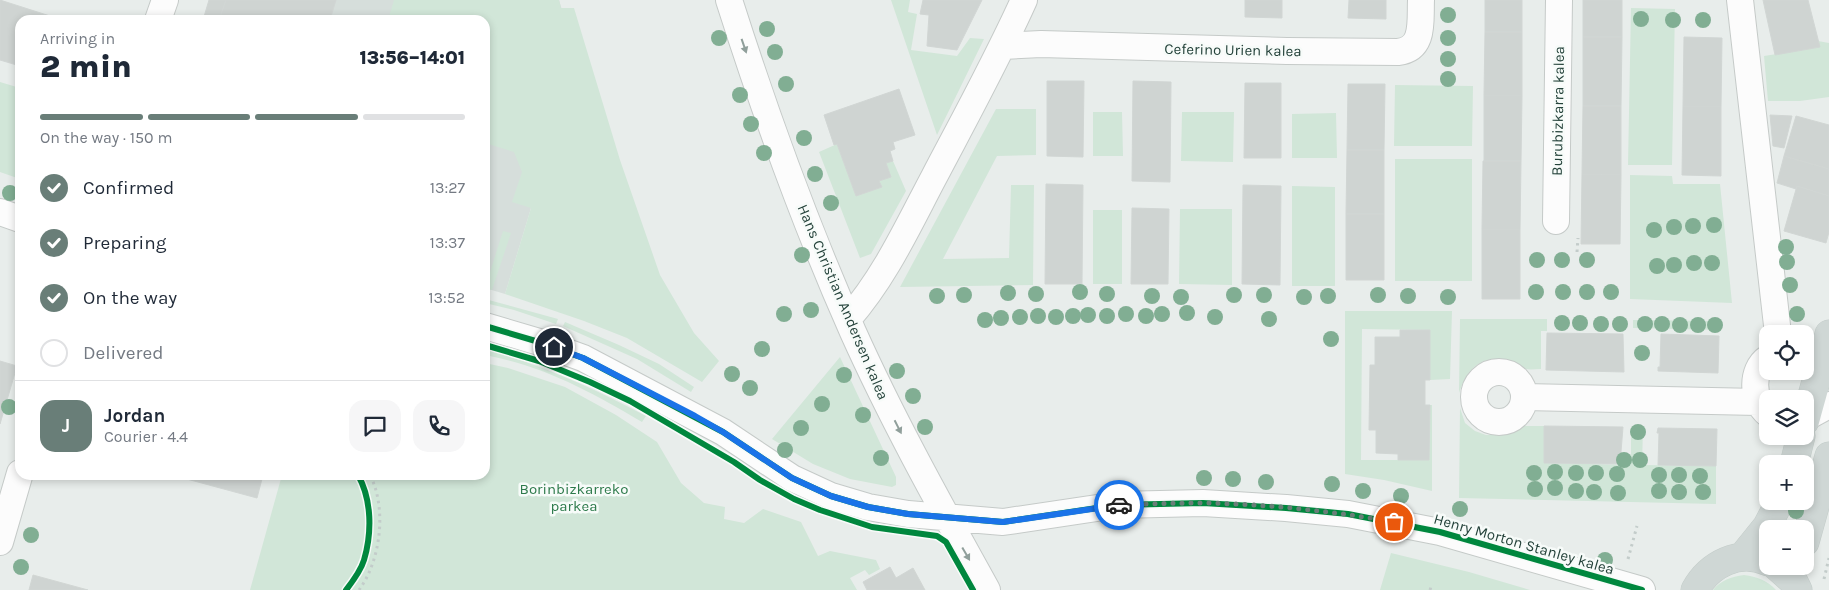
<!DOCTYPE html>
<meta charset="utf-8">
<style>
body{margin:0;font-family:Karla,sans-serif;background:#f6f6f7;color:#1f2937;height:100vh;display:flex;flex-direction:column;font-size:19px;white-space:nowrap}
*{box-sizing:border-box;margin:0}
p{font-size:16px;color:#747a83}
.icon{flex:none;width:28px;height:28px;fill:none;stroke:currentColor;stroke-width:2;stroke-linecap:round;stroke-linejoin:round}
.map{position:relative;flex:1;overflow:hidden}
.side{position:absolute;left:15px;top:15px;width:475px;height:465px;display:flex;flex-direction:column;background:#fff;border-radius:15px;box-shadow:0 2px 8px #0003}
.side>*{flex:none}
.controls{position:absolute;left:1759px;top:325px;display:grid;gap:10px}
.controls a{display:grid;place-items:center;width:55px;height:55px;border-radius:10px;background:#fff;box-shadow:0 2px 8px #0003;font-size:25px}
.pin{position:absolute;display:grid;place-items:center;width:42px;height:42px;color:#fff;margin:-21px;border:2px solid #fff;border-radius:50%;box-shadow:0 1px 5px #0007}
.courier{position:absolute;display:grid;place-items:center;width:50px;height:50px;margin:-25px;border:4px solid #1a73e8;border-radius:50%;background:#fff;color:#222;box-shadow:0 1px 6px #0007}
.overview em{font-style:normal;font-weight:800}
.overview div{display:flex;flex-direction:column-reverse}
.overview{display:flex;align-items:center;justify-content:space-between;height:85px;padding:0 25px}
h1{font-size:32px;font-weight:800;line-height:38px}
.bar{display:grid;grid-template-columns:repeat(4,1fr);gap:8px 5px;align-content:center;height:60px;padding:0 25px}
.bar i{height:6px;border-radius:4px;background:#e0e1e3}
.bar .on{background:#697e78}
.bar p{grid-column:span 4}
.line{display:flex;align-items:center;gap:12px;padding:0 25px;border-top:1px solid #e0e1e3}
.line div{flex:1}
.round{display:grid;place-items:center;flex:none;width:52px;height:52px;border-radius:15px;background:#f6f6f7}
ol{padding:0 25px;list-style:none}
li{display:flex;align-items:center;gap:15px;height:55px}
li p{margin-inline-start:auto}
li .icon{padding:5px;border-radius:50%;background:#697e78;color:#fff;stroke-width:4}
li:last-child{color:#747a83}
li i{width:28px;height:28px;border:2px solid #e0e1e3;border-radius:50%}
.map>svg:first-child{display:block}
.built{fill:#d6dedb}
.green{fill:#d1e6d8}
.building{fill:#cfd4d2;stroke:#d1d6d4}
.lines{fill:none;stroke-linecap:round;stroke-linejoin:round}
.street-casing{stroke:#c5cac8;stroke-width:28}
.primary-casing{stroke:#c3ccc9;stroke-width:29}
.path{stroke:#c3ccca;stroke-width:3;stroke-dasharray:2.5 4;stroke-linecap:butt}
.street{stroke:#fcfcfc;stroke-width:26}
.primary{stroke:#cfd7d5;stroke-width:28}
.cycleway-casing{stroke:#f7fbf9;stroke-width:9}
.cycleway{stroke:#00873e;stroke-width:6}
.tree{fill:#81ae93}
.oneway{fill:#909f9b}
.done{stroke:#697e78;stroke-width:5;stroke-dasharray:0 9}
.route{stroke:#1a73e8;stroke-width:6}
.labels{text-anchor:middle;stroke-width:5;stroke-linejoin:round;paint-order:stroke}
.street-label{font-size:15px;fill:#24423a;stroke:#f7fbf9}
.park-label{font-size:15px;fill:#2d7a4b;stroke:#f7fbf9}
</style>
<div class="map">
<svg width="1829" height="590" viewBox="0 0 1829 590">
<rect width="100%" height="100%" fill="#e8edeb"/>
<path class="built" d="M209,0h350l62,206 -90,2 -26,86 -20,-6v-268h-282z"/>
<path class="green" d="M394,0h165l2,8h13l46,152 40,115 34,58 25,28 -17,21 -75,-44 -43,-17 -79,-27 26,-86 -19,-6 10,-30 -8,-20 -29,-9v-123h-97z
M891,0h19l-2,12 9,2 -6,36 46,6 13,-18 14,1 -47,96z
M1631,8l44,1 -3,156h-44z
M1818,41l11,2v54l-29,4h-32l-4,-45 55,-9z
M0,82l20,6v91l-20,-7z
M1395,85l78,1 -1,60h-78z
M996,109h40v46l-39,1 -54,103 66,-1 2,-73h23l-1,100 -133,2z
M1093,112h29l1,44h-30z
M1182,112h52l-1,50 -52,-1z
M1336,113l1,45h-45v-44z
M837,144l19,52 26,-9 -3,-6 12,-4 -5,-14 7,-2 13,30 -35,63 -11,4 -41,-106z
M1395,159h77v122h-77z
M1630,175l42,1 1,8h47l12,119 -102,-4z
M1292,186l43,1v99h-43z
M1180,209h52v76l-53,-1z
M1093,210h29v74h-29z
M503,231l8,2 -19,57 -7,-2z
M485,299l73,20 -2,5 -42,-14 -29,-7z
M1345,311h107l-2,68 -20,1 -1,-50 -67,-1 -1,131h68l1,-55h2v86l-48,-11 -39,-6z
M1460,319h87v12h-6v38c-5,0 -11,1 -15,0 -7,-1 -11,-7 -18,-8 -28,-7 -41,9 -49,32z
M1633,320l86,1 -1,9 -85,-2z
M565,322l54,23 40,19 35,23 -3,5 -54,-33 -74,-33z
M485,349c57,16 109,39 161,67l-4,6c-53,-31 -96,-55 -157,-67z
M840,357l56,120v8l-4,2 -42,-8 -37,-15 -41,-25z
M485,363l23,5 57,19 51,28 41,27 24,41 23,20 21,4 -1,12 20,4 19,-14 38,13 17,34 12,-5 46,9 4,9 -11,6 -4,-5 -15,8 7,12h-607l32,-115h203z
M1460,408l5,15 10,8 11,4h15l10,-3 11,-6h22v37l87,2v-37h12l-1,37 74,1v38l-257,-6z
M1391,553l78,19 61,18h-150z
M1744,575c13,2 23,5 32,15h-63c8,-10 18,-13 31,-15z"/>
<path class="building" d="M0,0l50,16 -1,4h-29v46l-20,-6z
M209,0h17l-7,20h-16z
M226,0h110l-6,20h-111z
M923,0h59l-25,50 -30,-4 2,-31 -9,-1z
M1245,0h37v18l-37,-1z
M1349,0h37v19l-38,-1z
M1485,0h37v32h-37z
M1583,0h39v37h-39z
M1763,0h45l12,47 -45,8z
M1485,32h37v64l-38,-1z
M1583,37h39l-1,69h-38z
M1684,37l38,1 -1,69 -38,-1z
M1047,81h37l-1,76 -36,-1z
M1133,81l38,1 -1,100 -38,-1z
M1245,83h36v75h-37z
M1348,84h37l-1,66h-37z
M899,89l16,46 -22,7 2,7 -5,2 3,10 -7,2 5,14 -12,4 3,6 -26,9 -19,-52 -3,1 -10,-30z
M1484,95l38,1 -1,65h-37z
M1583,106h38v69l-39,-1z
M1683,106l38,1v69l-39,-1z
M1770,115l22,1 -8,32 -11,-2z
M1796,116l33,9v44l-45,-13z
M1347,150h37v64h-38z
M1784,156l45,13v27l-32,-10 -1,3 -19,-6z
M1483,161h38l-1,69 -38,-1z
M1582,174l39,1 -1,69h-39z
M1046,184l37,1 -1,99h-37z
M1243,185l38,1 -1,99 -38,-1z
M1797,186l32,10v36l-3,11 -42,-12z
M1132,208l37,1 -1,75h-37z
M1346,214h38v66h-38z
M1482,229l38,1v69h-38z
M1400,330h30v50h-5v25h5l-1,55h-31v-6l-22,-1v-23h-7l1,-65h5v-28h25z
M1547,333l76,1 1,38 -78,-2z
M1661,334l58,2 -1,37 -60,-2v-4h2z
M0,361l17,5 -17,58z
M1544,426l79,1 -3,37 -76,-1z
M1658,428l59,1 -1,37 -58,-1 1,-32h-2z
M172,475h91l-6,23z
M890,567l6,11 17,-10 12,22h-58l-4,-8z
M33,575l55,15h-59z"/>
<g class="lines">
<g class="street-casing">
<path id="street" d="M729,0c36,113 76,224 124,332 40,89 87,173 134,258
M1740,0l38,334
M158,20l7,-20
M1003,46l38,-2 246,7 111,1c27,-3 22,-31 23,-52
M0,212l20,7
M1556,221l3,-221
M848,319c37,-42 60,-93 86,-142 31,-59 63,-117 90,-177
M485,326l54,16 44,16 140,74 69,46 39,18 37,11 40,7 95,8 114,-17 86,-2 83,5 62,6 92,18 202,58
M1805,351l17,11 7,10
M1768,358c-18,12 -16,43 0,56
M1474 397a25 25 0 1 1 50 0a25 25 0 1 1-50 0Z
M1524,397l234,5
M1805,418l24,-13
M0,542l20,-69"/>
</g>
<g class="primary-casing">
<path id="primary" d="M1805,421l24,-87
M1794,464l7,-28
M1805,542l24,-86
M1742,557l25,-31 13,-25
M1776,566l18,16 4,8
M1695,590c14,-25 44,-42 73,-28"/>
</g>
<path class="path" d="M1577,252l1,-14
M1628,559l9,-33
M1824,579l5,-21
M359,590c22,-30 28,-82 11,-115
M1430,590l2,-6"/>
<use href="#street" class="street"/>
<use href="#primary" class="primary"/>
<g class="cycleway-casing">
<path id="cycleway" d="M485,326l54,16 44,16 140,74 69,46 39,18 37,11 40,7 95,8 114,-17 86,-2 83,5 62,6 92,18 202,58
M485,345l54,16 51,21 40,19 104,61 26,18 34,19 26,11 52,17 65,9 9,6 27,48
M346,590c7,-9 15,-20 18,-30 8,-27 8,-60 -6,-85"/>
</g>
<use href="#cycleway" class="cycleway"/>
</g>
<g class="tree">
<circle cx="1448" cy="15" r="8"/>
<circle cx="1641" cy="19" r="8"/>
<circle cx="1673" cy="20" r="8"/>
<circle cx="1703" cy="20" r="8"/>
<circle cx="767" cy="29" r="8"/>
<circle cx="719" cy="38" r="8"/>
<circle cx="1448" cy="38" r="8"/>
<circle cx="775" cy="52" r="8"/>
<circle cx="1448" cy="59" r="8"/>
<circle cx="1448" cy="79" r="8"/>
<circle cx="786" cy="84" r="8"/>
<circle cx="740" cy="95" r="8"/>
<circle cx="751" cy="124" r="8"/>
<circle cx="804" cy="138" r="8"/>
<circle cx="764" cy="153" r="8"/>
<circle cx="815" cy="174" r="8"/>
<circle cx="10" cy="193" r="8"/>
<circle cx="831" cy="203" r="8"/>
<circle cx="1714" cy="225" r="8"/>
<circle cx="1693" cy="226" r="8"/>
<circle cx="1674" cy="227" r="8"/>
<circle cx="1654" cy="230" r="8"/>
<circle cx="1786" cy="247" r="8"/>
<circle cx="802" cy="255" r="8"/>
<circle cx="1537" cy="260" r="8"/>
<circle cx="1562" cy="260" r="8"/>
<circle cx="1587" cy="260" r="8"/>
<circle cx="1787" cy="262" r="8"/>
<circle cx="1694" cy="263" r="8"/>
<circle cx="1712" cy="263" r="8"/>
<circle cx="1674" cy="265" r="8"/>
<circle cx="1657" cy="266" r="8"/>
<circle cx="1790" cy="285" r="8"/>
<circle cx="1080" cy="292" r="8"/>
<circle cx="1536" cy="292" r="8"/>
<circle cx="1563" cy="292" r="8"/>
<circle cx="1587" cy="292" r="8"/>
<circle cx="1611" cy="292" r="8"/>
<circle cx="1008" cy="293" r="8"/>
<circle cx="1036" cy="294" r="8"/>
<circle cx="1107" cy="294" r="8"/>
<circle cx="964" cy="295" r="8"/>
<circle cx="1234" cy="295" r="8"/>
<circle cx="1264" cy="295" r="8"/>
<circle cx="1378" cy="295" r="8"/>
<circle cx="937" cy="296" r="8"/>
<circle cx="1152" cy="296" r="8"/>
<circle cx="1328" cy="296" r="8"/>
<circle cx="1408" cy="296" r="8"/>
<circle cx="1181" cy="297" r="8"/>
<circle cx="1304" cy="297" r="8"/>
<circle cx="1448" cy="297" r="8"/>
<circle cx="811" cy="310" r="8"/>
<circle cx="1187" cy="313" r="8"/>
<circle cx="784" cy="314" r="8"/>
<circle cx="1126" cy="314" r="8"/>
<circle cx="1162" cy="314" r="8"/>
<circle cx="1797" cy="314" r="8"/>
<circle cx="1088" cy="315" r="8"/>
<circle cx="1038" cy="316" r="8"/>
<circle cx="1073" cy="316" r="8"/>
<circle cx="1107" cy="316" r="8"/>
<circle cx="1146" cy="316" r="8"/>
<circle cx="1020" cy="317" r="8"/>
<circle cx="1056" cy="317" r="8"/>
<circle cx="1215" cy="317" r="8"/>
<circle cx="1001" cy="318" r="8"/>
<circle cx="1269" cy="319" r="8"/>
<circle cx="985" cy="320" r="8"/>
<circle cx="1562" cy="323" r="8"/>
<circle cx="1580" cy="323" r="8"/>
<circle cx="1601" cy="324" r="8"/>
<circle cx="1620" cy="324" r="8"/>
<circle cx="1645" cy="324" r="8"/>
<circle cx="1662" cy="324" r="8"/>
<circle cx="1680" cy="325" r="8"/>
<circle cx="1698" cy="325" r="8"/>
<circle cx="1715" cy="325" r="8"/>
<circle cx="1331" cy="339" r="8"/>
<circle cx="762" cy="349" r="8"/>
<circle cx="1642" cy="353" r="8"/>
<circle cx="897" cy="371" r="8"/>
<circle cx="732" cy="374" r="8"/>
<circle cx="844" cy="375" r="8"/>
<circle cx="750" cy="388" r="8"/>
<circle cx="913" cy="396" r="8"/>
<circle cx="822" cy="404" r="8"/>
<circle cx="9" cy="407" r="8"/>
<circle cx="863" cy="415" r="8"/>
<circle cx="925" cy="427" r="8"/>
<circle cx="801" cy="428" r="8"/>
<circle cx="1638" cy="432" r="8"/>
<circle cx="785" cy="450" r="8"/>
<circle cx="881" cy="458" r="8"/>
<circle cx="1624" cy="460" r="8"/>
<circle cx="1640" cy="460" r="8"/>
<circle cx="1555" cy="472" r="8"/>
<circle cx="1534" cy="473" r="8"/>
<circle cx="1576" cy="473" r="8"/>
<circle cx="1596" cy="473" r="8"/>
<circle cx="1617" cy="474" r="8"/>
<circle cx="1659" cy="475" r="8"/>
<circle cx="1679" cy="475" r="8"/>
<circle cx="1700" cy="476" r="8"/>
<circle cx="1204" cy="478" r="8"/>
<circle cx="1233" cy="479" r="8"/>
<circle cx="1266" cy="482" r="8"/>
<circle cx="1332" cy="484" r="8"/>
<circle cx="1555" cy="488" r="8"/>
<circle cx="1535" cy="489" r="8"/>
<circle cx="1363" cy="491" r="8"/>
<circle cx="1576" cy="491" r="8"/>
<circle cx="1659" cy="491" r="8"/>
<circle cx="1594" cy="492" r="8"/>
<circle cx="1679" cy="492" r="8"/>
<circle cx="1703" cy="492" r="8"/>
<circle cx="1618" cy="493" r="8"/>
<circle cx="1401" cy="496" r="8"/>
<circle cx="1460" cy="509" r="8"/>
<circle cx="1796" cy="511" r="8"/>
<circle cx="31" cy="535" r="8"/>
<circle cx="1605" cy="560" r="8"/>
<circle cx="21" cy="567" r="8"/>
</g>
<defs><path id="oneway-solid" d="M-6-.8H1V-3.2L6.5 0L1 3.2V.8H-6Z" transform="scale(1.25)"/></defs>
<g class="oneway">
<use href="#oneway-solid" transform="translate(744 46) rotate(71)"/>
<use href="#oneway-solid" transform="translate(898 427) rotate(63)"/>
<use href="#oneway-solid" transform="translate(966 554) rotate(60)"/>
</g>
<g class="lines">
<path class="done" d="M1119,505c28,-1 56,-2 84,-2 64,1 128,8 191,19"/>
<path class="route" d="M554,347l29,11 112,58 28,16 69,46 39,18 37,11 40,7 95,8 116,-17"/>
</g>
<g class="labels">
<g class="street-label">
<text transform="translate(1233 50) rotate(1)" y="5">Ceferino Urien kalea</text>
<text transform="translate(1558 111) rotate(-89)" y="5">Burubizkarra kalea</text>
<text transform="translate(843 302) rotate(67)" y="5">Hans Christian Andersen kalea</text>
<text transform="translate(1524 544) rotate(16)" y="5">Henry Morton Stanley kalea</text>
</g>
<g class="park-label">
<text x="574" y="494">Borinbizkarreko<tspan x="574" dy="17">parkea</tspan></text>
</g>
</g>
</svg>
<div class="controls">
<a><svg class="icon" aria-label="locate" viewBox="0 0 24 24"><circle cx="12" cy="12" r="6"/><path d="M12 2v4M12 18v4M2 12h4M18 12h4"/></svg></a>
<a><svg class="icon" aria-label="layers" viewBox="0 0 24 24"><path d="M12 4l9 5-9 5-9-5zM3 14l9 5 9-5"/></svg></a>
<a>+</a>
<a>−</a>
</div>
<div class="pin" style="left:1394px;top:522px;background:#ea580c"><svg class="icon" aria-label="bag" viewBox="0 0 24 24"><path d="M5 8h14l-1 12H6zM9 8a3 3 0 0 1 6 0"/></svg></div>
<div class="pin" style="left:554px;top:347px;background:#1f2937"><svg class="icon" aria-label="home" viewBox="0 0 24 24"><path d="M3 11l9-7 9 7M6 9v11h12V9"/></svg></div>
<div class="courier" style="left:1119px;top:505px"><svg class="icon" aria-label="car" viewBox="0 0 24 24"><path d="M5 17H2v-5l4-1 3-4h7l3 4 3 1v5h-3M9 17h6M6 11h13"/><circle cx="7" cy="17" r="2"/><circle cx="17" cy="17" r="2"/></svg></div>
<section class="side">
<div class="overview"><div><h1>2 min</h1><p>Arriving in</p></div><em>13:56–14:01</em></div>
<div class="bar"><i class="on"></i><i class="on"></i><i class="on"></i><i></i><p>On the way · 150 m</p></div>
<ol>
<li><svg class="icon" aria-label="check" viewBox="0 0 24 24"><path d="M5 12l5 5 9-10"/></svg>Confirmed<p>13:27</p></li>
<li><svg class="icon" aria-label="check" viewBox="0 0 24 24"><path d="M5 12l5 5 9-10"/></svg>Preparing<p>13:37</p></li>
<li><svg class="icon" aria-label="check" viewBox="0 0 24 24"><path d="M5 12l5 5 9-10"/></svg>On the way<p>13:52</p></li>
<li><i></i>Delivered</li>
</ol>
<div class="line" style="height:90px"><b class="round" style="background:#697e78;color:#fff">J</b><div><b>Jordan</b><p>Courier · 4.4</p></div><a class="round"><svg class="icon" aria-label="chat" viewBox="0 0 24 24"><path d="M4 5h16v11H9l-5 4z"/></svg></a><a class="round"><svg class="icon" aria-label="phone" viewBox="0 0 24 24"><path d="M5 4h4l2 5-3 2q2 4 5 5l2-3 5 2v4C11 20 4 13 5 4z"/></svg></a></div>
</section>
</div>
